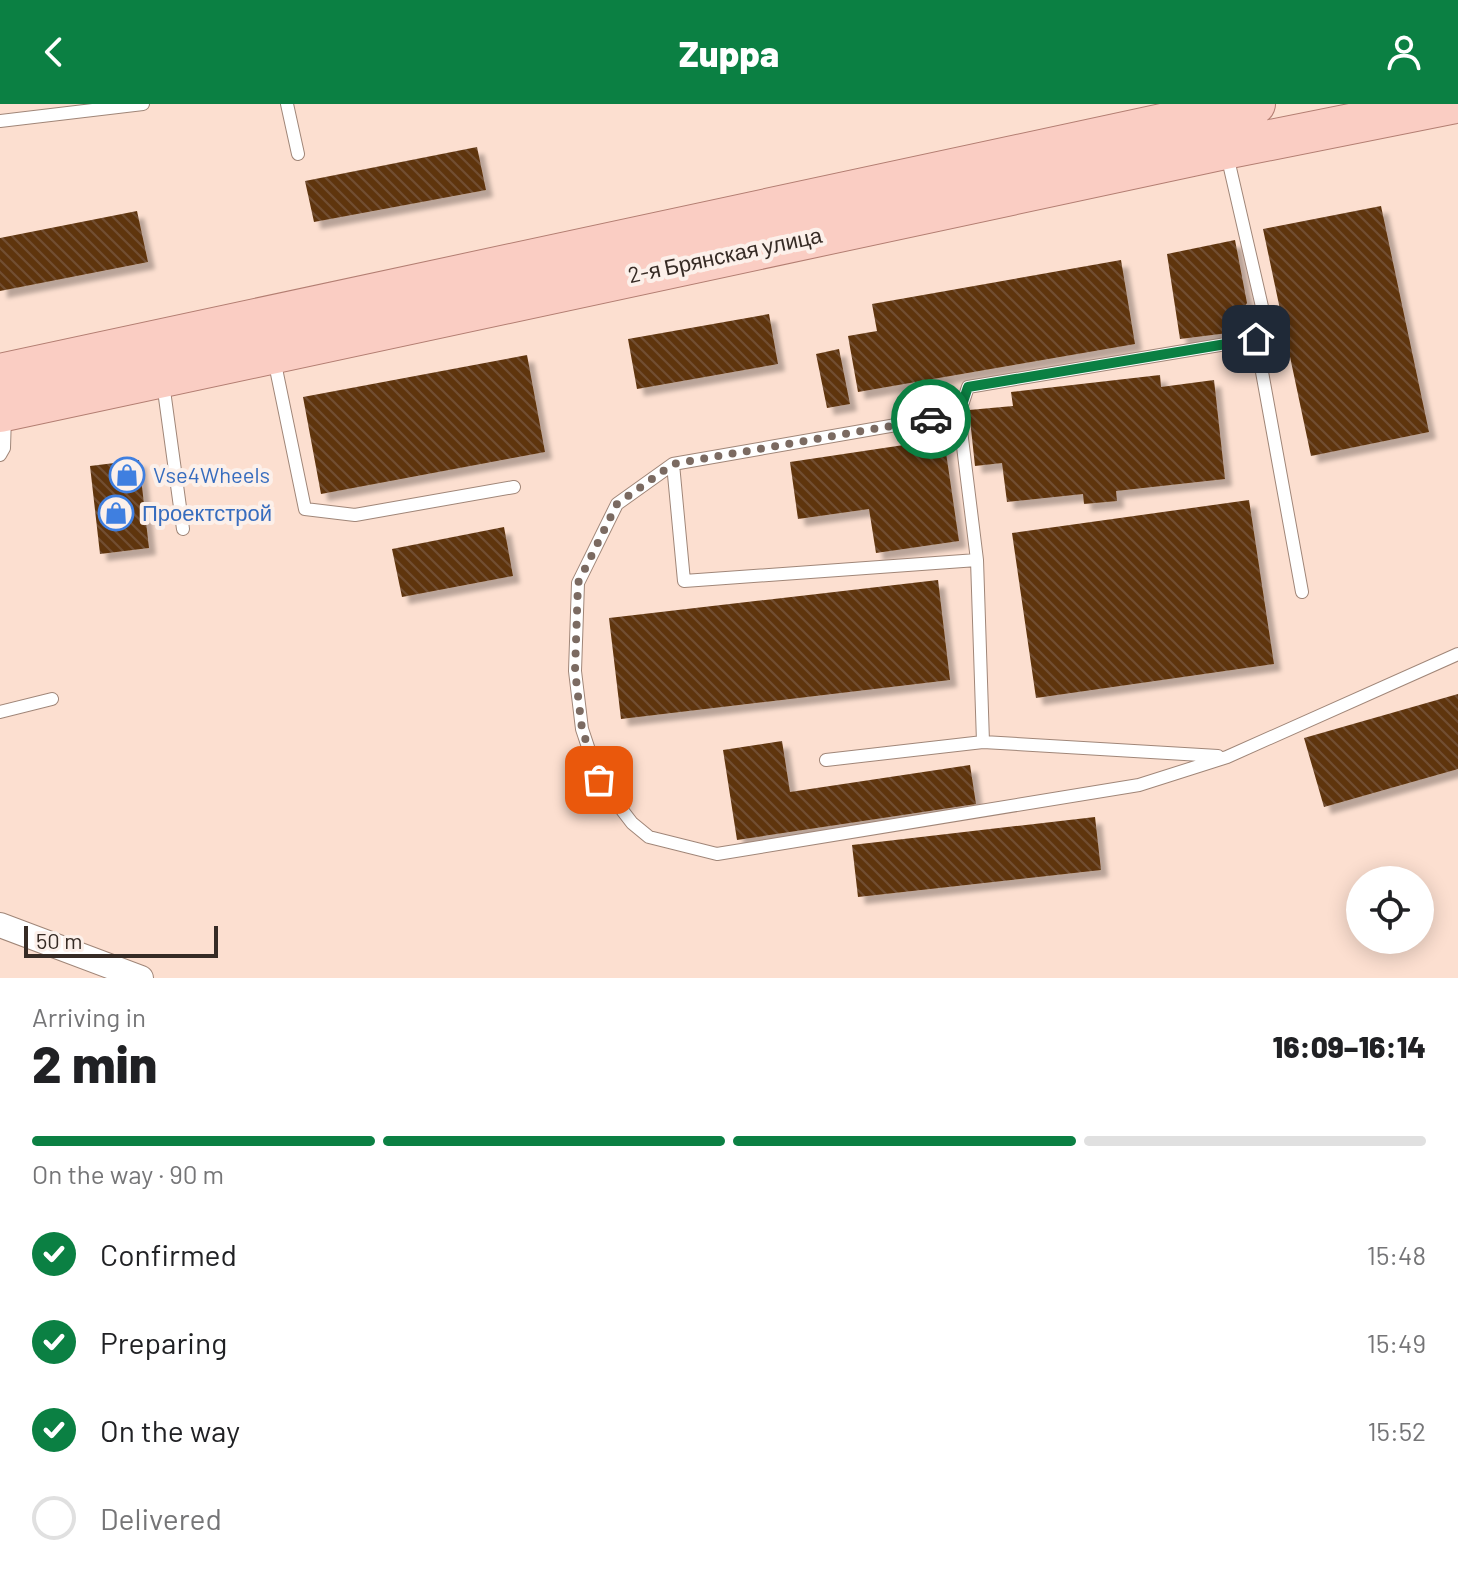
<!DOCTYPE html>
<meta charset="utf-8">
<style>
body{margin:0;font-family:Barlow,sans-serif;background:#f2f2f2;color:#202124;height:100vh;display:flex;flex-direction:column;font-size:30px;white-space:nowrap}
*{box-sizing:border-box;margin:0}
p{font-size:26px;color:#757577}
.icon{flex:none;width:44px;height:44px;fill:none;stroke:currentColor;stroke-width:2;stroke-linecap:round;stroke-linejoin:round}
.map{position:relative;height:874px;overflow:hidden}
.sheet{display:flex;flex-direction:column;background:#fff;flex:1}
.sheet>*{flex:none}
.buttons{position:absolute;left:1346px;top:762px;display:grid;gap:16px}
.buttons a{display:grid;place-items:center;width:88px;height:88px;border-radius:50%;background:#fff;box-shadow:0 4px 20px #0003;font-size:40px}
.scale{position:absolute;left:24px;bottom:20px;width:194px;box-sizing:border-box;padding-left:8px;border:4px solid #362b25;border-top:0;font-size:22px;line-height:28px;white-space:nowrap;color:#362b25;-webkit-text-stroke:6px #fcf0ea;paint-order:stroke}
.pin{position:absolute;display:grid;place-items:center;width:68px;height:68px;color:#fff;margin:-34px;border-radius:16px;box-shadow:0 4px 12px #0006}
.courier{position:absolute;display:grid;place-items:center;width:80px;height:80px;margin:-40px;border:6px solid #0b8043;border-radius:50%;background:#fff;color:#222;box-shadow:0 2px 10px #0007}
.overview em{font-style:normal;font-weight:800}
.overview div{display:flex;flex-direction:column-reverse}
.overview{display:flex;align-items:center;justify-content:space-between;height:136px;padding:0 32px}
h1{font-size:52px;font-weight:800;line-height:60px}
.bar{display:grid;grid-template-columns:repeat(4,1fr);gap:12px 8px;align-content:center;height:96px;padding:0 32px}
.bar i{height:10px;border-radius:6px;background:#e0e0e0}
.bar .on{background:#0b8043}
.bar p{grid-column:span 4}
ol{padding:0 32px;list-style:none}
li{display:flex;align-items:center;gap:24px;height:88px}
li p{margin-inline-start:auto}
li .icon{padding:8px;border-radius:50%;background:#0b8043;color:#fff;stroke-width:4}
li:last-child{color:#757577}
li i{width:44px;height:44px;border:4px solid #e0e0e0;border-radius:50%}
header{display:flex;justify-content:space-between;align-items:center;height:104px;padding:0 32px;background:#0b8043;color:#fff;font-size:36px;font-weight:800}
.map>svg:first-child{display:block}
.building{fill:url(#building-back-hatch);filter:url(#shadow)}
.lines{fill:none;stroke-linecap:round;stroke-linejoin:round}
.lane-casing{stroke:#a08678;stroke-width:14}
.street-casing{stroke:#a08678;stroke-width:26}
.primary-casing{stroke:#b37e72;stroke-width:42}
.lane{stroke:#fff;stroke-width:12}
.street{stroke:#fff;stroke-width:24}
.primary{stroke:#facdc3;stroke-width:40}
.done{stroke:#7b6a61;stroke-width:8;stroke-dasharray:0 14.4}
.route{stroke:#0b8043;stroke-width:10}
.labels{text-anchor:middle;stroke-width:8;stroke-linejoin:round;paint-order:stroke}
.street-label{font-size:22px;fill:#362b25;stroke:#fcf0ea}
.shop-label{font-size:22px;fill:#366cbe;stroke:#fcf0ea;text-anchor:start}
</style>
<header><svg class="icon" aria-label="back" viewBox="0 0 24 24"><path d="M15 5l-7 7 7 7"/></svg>Zuppa<svg class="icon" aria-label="person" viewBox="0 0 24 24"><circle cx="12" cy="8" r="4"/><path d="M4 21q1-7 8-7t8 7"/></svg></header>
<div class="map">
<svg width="1458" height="874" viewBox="0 0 1458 874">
<defs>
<pattern id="building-back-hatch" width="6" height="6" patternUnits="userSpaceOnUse" patternTransform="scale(2)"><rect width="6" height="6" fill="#5e3410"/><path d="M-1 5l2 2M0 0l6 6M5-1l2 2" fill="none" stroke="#725033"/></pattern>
<filter id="shadow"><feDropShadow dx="7" dy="7" stdDeviation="2" flood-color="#0004"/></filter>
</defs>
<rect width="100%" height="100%" fill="#fcdfd0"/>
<path class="building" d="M477,43l9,43 -172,32 -9,-41z
M1381,102l48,226 -118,24 -48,-227z
M137,107l11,51 -148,29v-53z
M1235,136l12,63 -19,30 -48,6 -13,-85z
M1121,156l14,84 -277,48 -10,-56 29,-5 -5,-27z
M769,210l9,50 -141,25 -9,-50z
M839,245l11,55 -23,4 -11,-54z
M527,251l18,97 -224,42 -18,-97z
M1160,271l1,12 53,-7 11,99 -109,12 1,10 -33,3 -1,-10 -76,8 -5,-39 -27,3 -6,-56 44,-4 -2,-14z
M944,335l15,102 -83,12 -7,-44 -71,10 -8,-57z
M139,356l10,88 -49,6 -10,-88z
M1249,396l25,164 -238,34 -24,-165z
M504,423l9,49 -111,21 -10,-48z
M938,476l12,100 -329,39 -12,-101z
M1458,590v75l-134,38 -20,-69z
M782,637l8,51 180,-27 6,39 -239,36 -14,-90z
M1095,713l6,53 -243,27 -6,-52z"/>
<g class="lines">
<g class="lane-casing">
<path id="lane" d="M287,0l11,50
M0,17l143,-17
M1227,51l36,156 -7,28 -288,48 -9,27 -286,50 -56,40 -39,79 -3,88 7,58 17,51 33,43 17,14 68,17 422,-69 88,-28 231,-103
M1256,235l46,253
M274,255l31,150 50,6 159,-28
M163,279l20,146
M959,310l18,146 6,182 235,14
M0,351l4,-7 1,-33
M673,360l11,117 293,-21
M0,608l52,-13
M826,656l157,-18"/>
</g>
<g class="street-casing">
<path id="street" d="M0,821l141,53"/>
</g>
<g class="primary-casing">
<path id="primary" d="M0,270l1255,-270
M0,308l1225,-263 226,-45"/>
</g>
<use href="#lane" class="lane"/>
<use href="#street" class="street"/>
<use href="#primary" class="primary"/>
</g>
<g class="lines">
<path class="done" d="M599,676l-17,-51 -7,-58 3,-88 39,-79 56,-40 258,-45"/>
<path class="route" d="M931,315l28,-5 9,-27 288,-48"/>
</g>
<defs>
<g id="shop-ring" transform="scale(1.8)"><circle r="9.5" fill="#fcf0ea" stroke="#3f7fe0" stroke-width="1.5"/><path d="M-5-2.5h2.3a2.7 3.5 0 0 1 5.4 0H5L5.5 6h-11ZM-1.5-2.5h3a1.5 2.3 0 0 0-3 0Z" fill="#3f7fe0"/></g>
</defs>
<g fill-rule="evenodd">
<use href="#shop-ring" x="127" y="371"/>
<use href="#shop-ring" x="116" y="409"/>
</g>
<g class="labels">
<g class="street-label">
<text transform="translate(725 151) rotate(-12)" y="8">2-я Брянская улица</text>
</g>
<g class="shop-label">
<text x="153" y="379">Vse4Wheels</text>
<text x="142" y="417">Проектстрой</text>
</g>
</g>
</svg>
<div class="buttons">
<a><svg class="icon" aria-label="locate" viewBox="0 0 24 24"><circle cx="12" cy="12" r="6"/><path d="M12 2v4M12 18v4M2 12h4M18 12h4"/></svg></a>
</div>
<div class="scale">50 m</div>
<div class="pin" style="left:599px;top:676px;background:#ea580c"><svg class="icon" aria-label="bag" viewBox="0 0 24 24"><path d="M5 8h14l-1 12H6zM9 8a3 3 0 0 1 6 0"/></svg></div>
<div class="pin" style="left:1256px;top:235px;background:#1f2937"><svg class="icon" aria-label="home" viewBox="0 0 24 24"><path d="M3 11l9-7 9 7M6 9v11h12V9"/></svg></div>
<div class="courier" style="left:931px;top:315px"><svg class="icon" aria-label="car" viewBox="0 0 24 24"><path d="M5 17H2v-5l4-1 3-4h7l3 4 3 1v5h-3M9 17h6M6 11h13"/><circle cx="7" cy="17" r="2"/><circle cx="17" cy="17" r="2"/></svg></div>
</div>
<section class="sheet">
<div class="overview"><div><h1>2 min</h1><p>Arriving in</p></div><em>16:09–16:14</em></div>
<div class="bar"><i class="on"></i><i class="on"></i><i class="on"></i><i></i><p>On the way · 90 m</p></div>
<ol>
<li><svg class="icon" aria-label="check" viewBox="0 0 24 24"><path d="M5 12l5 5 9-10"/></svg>Confirmed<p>15:48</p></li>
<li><svg class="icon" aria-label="check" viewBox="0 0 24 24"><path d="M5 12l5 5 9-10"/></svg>Preparing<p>15:49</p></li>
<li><svg class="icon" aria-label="check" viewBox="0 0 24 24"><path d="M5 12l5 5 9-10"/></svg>On the way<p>15:52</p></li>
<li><i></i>Delivered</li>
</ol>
</section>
